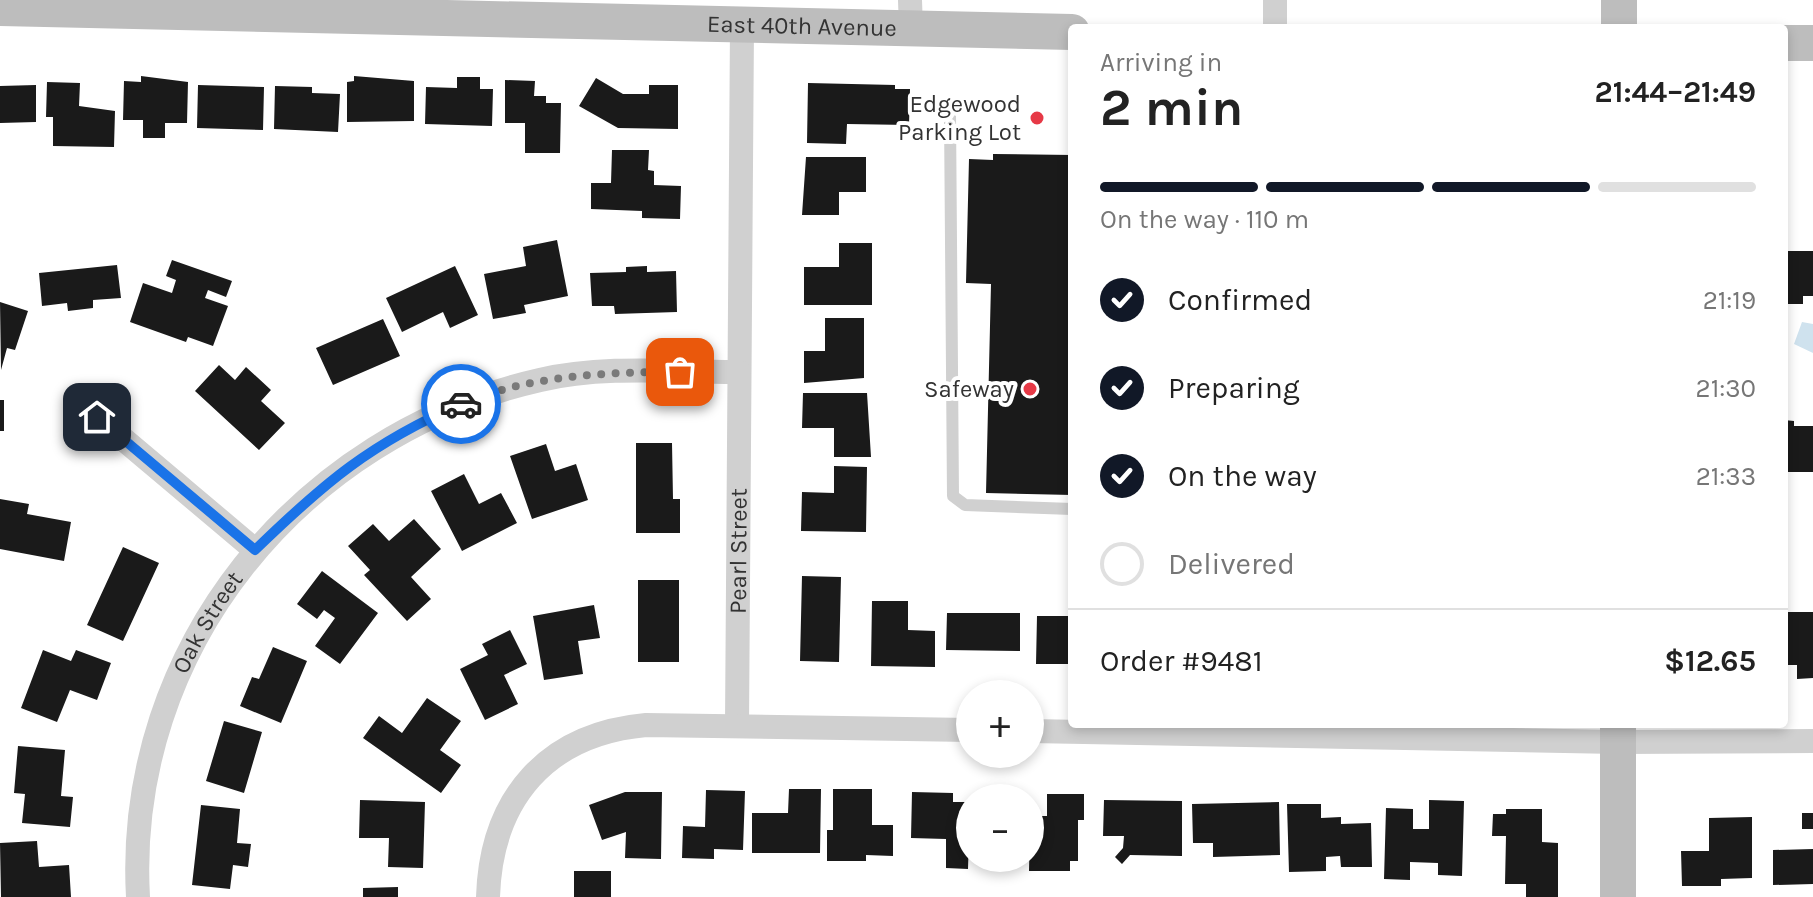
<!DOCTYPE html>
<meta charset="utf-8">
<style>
body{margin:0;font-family:Karla,sans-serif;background:#f6f6f6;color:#222;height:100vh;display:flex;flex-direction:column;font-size:30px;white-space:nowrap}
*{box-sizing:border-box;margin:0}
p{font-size:26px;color:#767676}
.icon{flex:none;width:44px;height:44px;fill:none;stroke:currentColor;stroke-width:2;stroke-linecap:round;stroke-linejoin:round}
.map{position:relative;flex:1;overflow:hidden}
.side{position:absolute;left:1068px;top:24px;width:720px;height:704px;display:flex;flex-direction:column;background:#fff;border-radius:8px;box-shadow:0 4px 12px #0003}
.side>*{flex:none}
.controls{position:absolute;left:956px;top:680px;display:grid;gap:16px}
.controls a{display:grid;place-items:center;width:88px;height:88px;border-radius:50%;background:#fff;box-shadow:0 4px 12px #0003;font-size:40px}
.pin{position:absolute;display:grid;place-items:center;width:68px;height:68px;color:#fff;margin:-34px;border-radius:16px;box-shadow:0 4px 12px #0006}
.courier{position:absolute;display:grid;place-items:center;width:80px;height:80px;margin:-40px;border:6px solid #1a73e8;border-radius:50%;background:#fff;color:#222;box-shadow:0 2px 10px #0007}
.summary em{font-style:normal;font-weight:700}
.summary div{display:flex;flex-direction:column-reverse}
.summary{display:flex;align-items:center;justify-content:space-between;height:136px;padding:0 32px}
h1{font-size:52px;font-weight:700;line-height:60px}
.bar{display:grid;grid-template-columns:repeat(4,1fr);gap:12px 8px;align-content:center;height:96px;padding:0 32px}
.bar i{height:10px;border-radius:6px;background:#e0e0e0}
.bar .selected{background:#111827}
.bar p{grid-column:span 4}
.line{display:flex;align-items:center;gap:20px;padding:0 32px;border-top:2px solid #e0e0e0}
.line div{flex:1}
ol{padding:0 32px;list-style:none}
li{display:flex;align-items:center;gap:24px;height:88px}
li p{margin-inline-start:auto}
li .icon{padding:8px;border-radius:50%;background:#111827;color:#fff;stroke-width:4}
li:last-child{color:#767676}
li i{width:44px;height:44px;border:4px solid #e0e0e0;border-radius:50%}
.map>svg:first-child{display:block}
.water{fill:#cfe2ee}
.building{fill:#1a1a1a}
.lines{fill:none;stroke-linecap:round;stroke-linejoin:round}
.lane{stroke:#d0d0d0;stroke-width:12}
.street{stroke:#d0d0d0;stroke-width:24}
.secondary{stroke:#bdbdbd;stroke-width:36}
.done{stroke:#7a7a7a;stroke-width:8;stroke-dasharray:0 14.4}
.route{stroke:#1a73e8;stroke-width:10}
.poi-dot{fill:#e63946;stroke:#fff;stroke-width:3}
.labels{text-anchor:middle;stroke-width:8;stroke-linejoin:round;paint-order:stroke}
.street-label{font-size:24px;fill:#333;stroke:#fff}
.poi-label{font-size:24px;fill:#333;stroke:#fff;text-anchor:end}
</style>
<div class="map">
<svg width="1813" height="897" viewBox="0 0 1813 897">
<rect width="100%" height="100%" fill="#fff"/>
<path class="water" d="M1802,322l11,2v29l-19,-9z"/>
<path class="building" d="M141,76l47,6 -1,41h-22v15h-22v-18h-20l1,-39 17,1z
M354,76l60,5v40l-67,1v-40l7,-1z
M457,77h23v12h13l-1,37 -67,-2 1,-37 31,1z
M596,78l27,16h26v-9h29v44l-60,-1 -39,-22z
M505,80l30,1 -1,15h12v7h15l-1,50h-35v-30h-20z
M47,82l33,1 -1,23 36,5 -1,36 -61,-1v-29h-7z
M808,83l87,2v4h15l-1,36 -62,-1 -1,20 -39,-1z
M36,85v37l-36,1v-37z
M198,85l66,2 -1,43 -66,-2z
M275,86l37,1v6l28,1 -2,38 -64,-3z
M612,150h37l-1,20 6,1v14l27,1 -1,33 -38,-1v-7l-51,-2v-26h20z
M993,154l79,1v340l-86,-2 5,-209 -25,-1 3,-124 24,1z
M806,157h60v35h-27v23h-37z
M557,240l11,56 -44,9 2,8 -33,6 -9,-45 42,-8 -3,-19z
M839,243h33v62h-68v-38h35z
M1784,251h29v45h-10v8h-19z
M172,260l60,21 -6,16 -18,-7 -3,8 23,8 -15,40 -25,-9 -2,5 -56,-20 13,-39 29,10 4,-13 -10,-4z
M117,265l4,33 -28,2v8l-25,3 -1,-8 -25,3 -3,-33z
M455,266l23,49 -28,13 -7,-16 -41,20 -16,-34z
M647,266v6l29,-1 1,41 -62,2 -1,-8h-22l-2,-33 36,-1v-5z
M0,302l28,9 -13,39 -8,-2 -6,22z
M825,318h39v60l-60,5v-32h21z
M383,319l17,37 -67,29 -17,-37z
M219,365l16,15 11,-13 25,23 -10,11 24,22 -26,27 -64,-59z
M803,393h64l4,64h-37v-29h-32z
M0,400h4v31h-4z
M1784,420l10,1v5h19v46h-29z
M636,443h36l1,56h7v34h-44z
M546,444l9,27 21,-7 12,36 -56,19 -22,-63z
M834,466l33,1 -1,65 -65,-1 1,-39 32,1z
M464,474l15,30 22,-11 16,30 -55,28 -31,-60z
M0,499l29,5 -2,10 44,8 -7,39 -64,-12z
M414,519l27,30 -30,28 20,22 -24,22 -43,-46 6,-5 -22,-24 25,-22 16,17z
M123,547l36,16 -36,78 -36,-16z
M322,571l56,42 -38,51 -25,-18 20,-28 -11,-8 -7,9 -20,-15z
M802,576l39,1 -2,85 -39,-1z
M638,580h41v82h-41z
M872,601h36v29l27,1v36l-64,-1z
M594,605l6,33 -22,3 5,33 -39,6 -11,-64z
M1784,612h29v66l-16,1v-14h-13z
M947,613h73v38l-74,-1z
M1037,616h35v48h-36z
M510,630l17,34 -23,11 14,29 -33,16 -25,-51 28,-14 -6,-11z
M273,647l34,14 -26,62 -41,-17 12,-29 7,2z
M43,650l28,11 5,-11 35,13 -14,37 -27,-10 -13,32 -36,-14z
M427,698l34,23 -21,29 21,15 -20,28 -78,-55 16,-22 23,17z
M224,721l38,11 -18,61 -38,-12z
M18,746l47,4 -4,46 12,1 -3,30 -48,-4 3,-29 -11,-1z
M789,789h32l-1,64h-68v-40h36z
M833,789h39v36h21v31l-27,-1v6h-39v-31h6z
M706,790l39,1 -2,59 -29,-1v10l-32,-1 1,-32 22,1z
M625,792h37l-1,67 -36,-1 1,-26 -24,8 -13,-35z
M912,792l41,1v9h17l-2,67 -22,-1v-29l-35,-1z
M1047,794h37v26h-6v41h-8v10h-41l1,-49h4v-6h13z
M360,800l65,2 -2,66 -35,-1 1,-29h-30z
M1104,800l78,1v55l-52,-1 -8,9 -7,-7 8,-9 1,-12h-21z
M1429,800l35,1 -2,75 -24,-1v-12l-28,-1v18l-26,-1 2,-71 27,1v20h16z
M1279,802l1,53 -67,2v-14h-20l-1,-39z
M1287,804h34v14l20,-1v7l30,-1 1,44h-31l-1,-11 -14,1v14l-37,1z
M201,805l39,4 -3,34 14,1 -3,23 -15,-2 -3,24 -38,-4z
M1506,809h36v33l16,1v54h-32v-13h-21l1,-48h-14l1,-22h13z
M1802,813h11v16h-11z
M1752,817v61l-31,1v7h-39l-1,-35h28v-33z
M37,841l2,26 30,-2 2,32h-70l-1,-54z
M1813,849v35l-40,1v-35z
M574,871h37v26h-37z
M398,887v10h-35v-9z"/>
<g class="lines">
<path class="lane" d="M950,114l3,382 12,9 107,4"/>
<g class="street">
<path d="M910,0l1,29"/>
<path d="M1275,0v28"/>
<path d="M97,417l158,133"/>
<path id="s1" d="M737,725l5,-699"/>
<path d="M1030,731l588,11 195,-1"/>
<path id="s2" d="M138,897c-14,-249 163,-463 402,-517 64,-15 134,-8 199,-8"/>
<path d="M488,897c3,-99 59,-163 158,-172l324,5"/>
</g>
<g class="secondary">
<path id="s3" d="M0,8l1072,24"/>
<path d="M1619,28v-28"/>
<path d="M1784,43h29"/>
<path d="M1618,897v-173"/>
</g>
</g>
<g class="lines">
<path class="done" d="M461,404c69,-29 145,-32 219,-32"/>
<path class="route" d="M97,417l158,133c69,-67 116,-107 206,-146"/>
</g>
<g class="poi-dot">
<circle cx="1037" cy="118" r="8"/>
<circle cx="1030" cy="389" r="8"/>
</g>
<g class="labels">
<g class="street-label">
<text dy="8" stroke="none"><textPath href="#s3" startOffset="802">East 40th Avenue</textPath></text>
<text dy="8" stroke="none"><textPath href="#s1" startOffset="174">Pearl Street</textPath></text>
<text dy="8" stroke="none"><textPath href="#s2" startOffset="288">Oak Street</textPath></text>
</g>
<g class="poi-label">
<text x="1021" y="112">Edgewood<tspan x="1021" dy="28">Parking Lot</tspan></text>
<text x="1014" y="397">Safeway</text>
</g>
</g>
</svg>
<div class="controls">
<a>+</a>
<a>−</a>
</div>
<div class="pin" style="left:680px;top:372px;background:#ea580c"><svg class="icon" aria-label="bag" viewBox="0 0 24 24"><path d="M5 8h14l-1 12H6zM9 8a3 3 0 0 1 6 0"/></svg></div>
<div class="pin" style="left:97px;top:417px;background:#1f2937"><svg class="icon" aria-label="home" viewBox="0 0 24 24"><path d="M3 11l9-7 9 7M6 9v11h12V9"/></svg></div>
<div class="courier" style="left:461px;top:404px"><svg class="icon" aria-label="car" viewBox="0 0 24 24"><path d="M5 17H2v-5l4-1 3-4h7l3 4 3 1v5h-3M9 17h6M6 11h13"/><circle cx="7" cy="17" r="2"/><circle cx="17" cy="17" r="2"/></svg></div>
<section class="side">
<div class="summary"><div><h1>2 min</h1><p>Arriving in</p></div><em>21:44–21:49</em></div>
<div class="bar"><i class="selected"></i><i class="selected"></i><i class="selected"></i><i></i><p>On the way · 110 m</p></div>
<ol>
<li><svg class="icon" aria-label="check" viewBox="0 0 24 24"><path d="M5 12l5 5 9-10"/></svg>Confirmed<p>21:19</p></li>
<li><svg class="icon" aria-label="check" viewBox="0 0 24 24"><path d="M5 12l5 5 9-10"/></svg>Preparing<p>21:30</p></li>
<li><svg class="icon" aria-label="check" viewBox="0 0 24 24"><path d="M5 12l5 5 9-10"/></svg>On the way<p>21:33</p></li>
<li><i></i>Delivered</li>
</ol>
<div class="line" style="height:104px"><div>Order #9481</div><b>$12.65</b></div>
</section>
</div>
